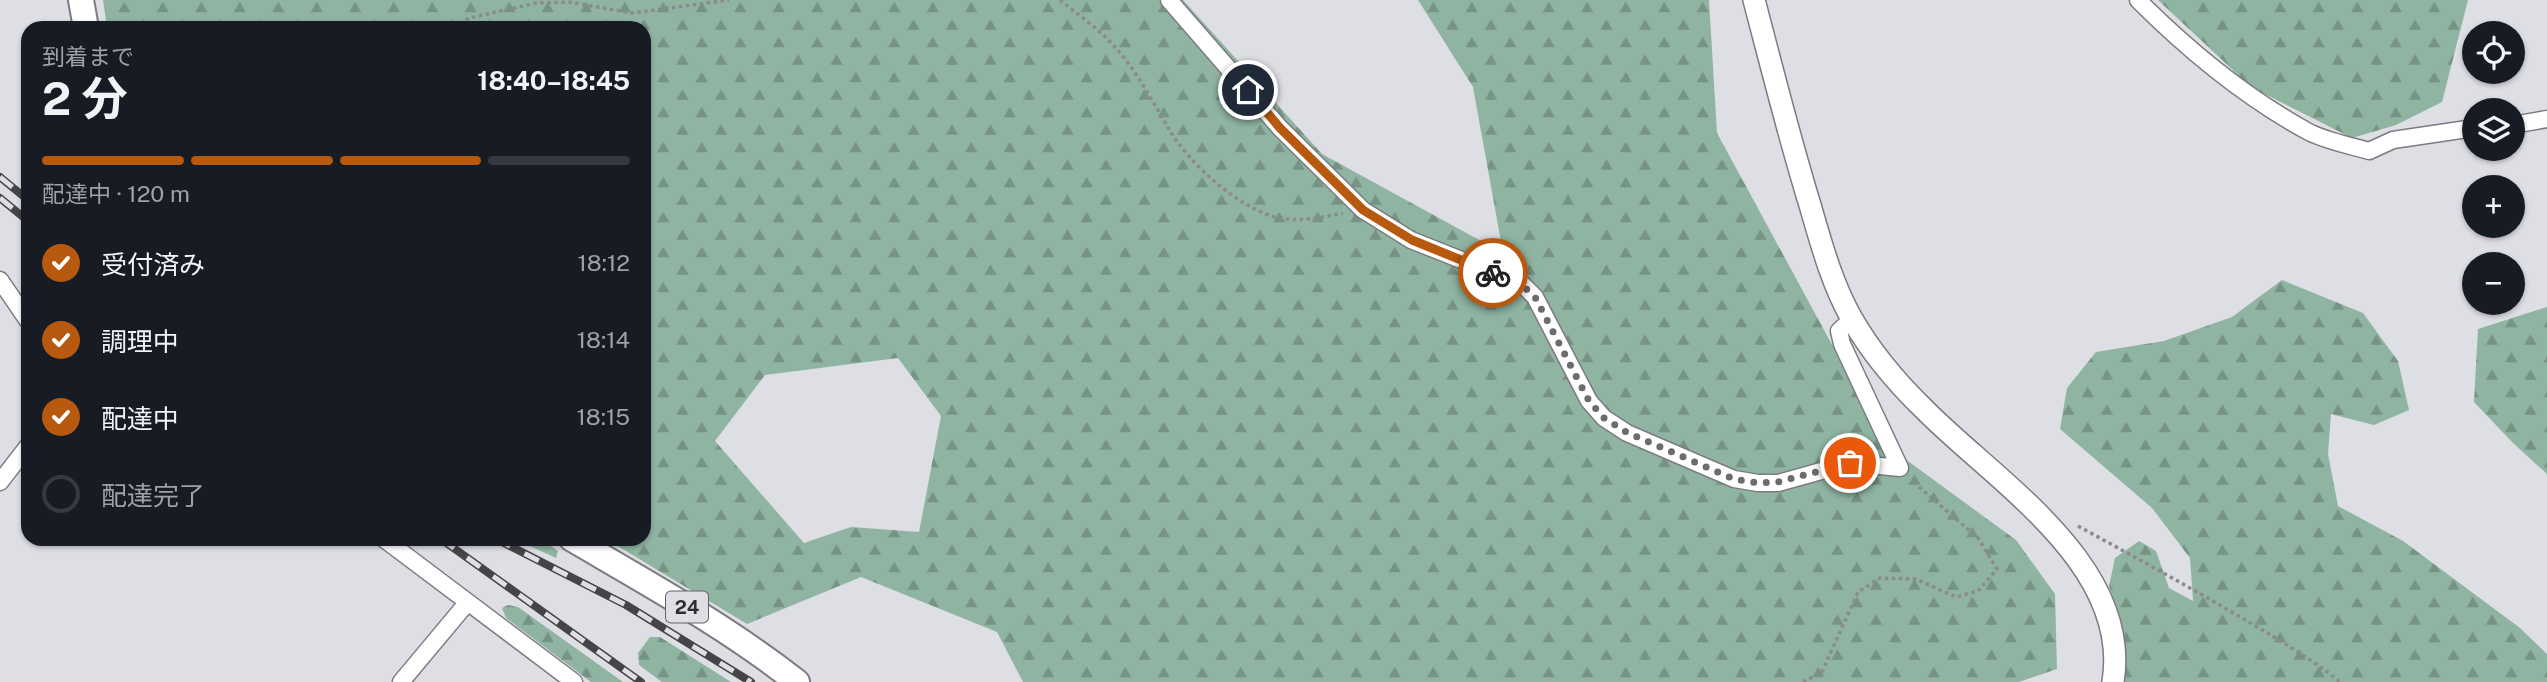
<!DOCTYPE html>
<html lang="ja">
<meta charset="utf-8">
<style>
body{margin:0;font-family:"Public Sans","Noto Sans JP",sans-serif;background:#20242c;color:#f1f3f6;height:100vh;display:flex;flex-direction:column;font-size:26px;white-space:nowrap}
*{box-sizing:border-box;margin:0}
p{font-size:23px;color:#9ea1a6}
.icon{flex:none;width:38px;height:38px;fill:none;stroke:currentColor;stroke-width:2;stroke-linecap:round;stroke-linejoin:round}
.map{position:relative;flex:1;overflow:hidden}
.details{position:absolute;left:21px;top:21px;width:630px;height:525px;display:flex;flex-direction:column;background:#171b24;border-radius:21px;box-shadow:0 2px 5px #0004}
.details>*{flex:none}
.controls{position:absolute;left:2462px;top:21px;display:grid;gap:14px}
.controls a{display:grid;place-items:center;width:63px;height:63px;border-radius:50%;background:#171b24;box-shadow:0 2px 5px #0004;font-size:35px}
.pin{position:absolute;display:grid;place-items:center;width:60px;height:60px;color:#fff;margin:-30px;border:4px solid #fff;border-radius:50%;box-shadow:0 2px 7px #0007}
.courier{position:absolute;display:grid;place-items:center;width:70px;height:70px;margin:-35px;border:5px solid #b85910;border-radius:50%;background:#fff;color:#222;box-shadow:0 2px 9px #0007}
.summary em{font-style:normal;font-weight:700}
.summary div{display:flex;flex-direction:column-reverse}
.summary{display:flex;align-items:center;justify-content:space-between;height:119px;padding:0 21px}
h1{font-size:46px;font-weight:700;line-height:52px}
.bar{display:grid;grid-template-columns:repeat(4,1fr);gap:10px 7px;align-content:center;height:84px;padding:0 21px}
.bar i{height:9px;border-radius:5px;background:#363941}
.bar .on{background:#b85910}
.bar p{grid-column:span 4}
ol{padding:0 21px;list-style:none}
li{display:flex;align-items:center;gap:21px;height:77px}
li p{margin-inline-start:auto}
li .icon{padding:7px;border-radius:50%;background:#b85910;color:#fff;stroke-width:4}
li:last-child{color:#9ea1a6}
li i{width:38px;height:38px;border:4px solid #363941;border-radius:50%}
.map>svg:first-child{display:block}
.forest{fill:url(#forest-firs);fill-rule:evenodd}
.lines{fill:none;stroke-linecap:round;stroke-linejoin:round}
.street-casing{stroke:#7b7b81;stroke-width:19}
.secondary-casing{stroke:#7b7b81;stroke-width:24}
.primary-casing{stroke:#7b7b81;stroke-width:28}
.path{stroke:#8a8a8f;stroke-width:3.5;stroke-dasharray:3.5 3.5;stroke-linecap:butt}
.street{stroke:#fff;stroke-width:16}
.secondary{stroke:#fff;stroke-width:21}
.primary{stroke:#fff;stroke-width:24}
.rail-casing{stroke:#454547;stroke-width:8}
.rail{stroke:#dedee5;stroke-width:5;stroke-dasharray:16;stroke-linecap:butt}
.done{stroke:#6c6c6f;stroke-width:7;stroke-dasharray:0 12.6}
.route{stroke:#b85910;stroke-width:9}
.labels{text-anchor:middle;stroke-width:5;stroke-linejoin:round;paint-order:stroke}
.shield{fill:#dedee5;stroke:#636366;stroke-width:2}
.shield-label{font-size:19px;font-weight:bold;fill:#2e2e30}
</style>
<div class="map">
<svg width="2547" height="682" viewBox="0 0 2547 682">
<defs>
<pattern id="forest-firs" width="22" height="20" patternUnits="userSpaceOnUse" patternTransform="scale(1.75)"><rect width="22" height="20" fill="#90b4a2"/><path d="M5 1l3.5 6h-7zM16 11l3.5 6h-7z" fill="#769384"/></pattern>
</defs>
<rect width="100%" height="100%" fill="#dedee5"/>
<path class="forest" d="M103,0h1080l139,154 181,99 -30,-166 -55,-87h291l8,133 119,219 65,104 115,84 39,54 2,75 -38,13h-996l-26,-50 -136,-55 -114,47 -141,-85h38v-511h-537zM898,358l43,58 -22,116 -68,-5 -47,16 -89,-102 50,-66z
M2158,0h310l-26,102 -46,23 -44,13 -101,-51z
M2282,280l81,33 35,48 11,49 -35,15 -43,-11 -3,40 10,52 65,35 117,87 27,26v28h-422l-2,-50 -14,-46 6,-28 24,-17 17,10 13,37 24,13 -3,-43 -38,-50 -92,-79 7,-41 29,-36 68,-11 68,-24z
M2547,307v167l-34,-31 -39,-41 4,-73z
M515,539h25l18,12 -2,7z
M508,605l10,2 105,75h-32l-85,-64 -4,-10z
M650,637h10l71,45h-69l-23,-17 -1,-12z"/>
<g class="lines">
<g class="street-casing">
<path id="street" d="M1169,0l111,128 83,82 48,30 111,44 13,13 54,104 15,17 23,15 107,46 24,4h20l72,-20 50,5 -58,-124 -3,-13 13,-12
M2138,0c50,50 107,97 169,131 18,10 42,14 62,20l24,-11 81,-12
M2513,125l34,-6
M0,280l28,41
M0,482l28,-36
M384,539l190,143
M401,682l66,-79"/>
</g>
<g class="secondary-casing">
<path id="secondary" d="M1754,0c18,68 35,137 56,205 11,38 22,79 42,114 19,33 46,65 73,91 71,72 207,155 188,272"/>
</g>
<g class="primary-casing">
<path id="primary" d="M81,0l5,28
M572,539c77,45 155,88 225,143"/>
</g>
<path class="path" d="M1060,0c17,14 38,28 53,45 23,24 39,56 56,84 20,35 75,85 116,90 20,2 39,-2 58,-6
M454,28l15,-10 67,-15 33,-1 63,11 97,-13
M2078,526c53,29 106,58 159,89 35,21 71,41 103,67
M1803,682l19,-10 36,-80 22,-14 36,1 40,18 22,-6 19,-22 -19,-31 -67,-58"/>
<use href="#street" class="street"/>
<use href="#secondary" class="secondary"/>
<use href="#primary" class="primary"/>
<g class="rail-casing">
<path id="rail" d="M0,177l28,23
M0,198l28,23
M441,539l200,143
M496,539l130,66 125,77"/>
</g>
<use href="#rail" class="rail"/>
</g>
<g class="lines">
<path class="done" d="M1493,273l29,12 13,12 54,104 15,17 24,15 106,46 24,4 20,-1 72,-19"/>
<path class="route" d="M1248,90l32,38 83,82 49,30 81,33"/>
</g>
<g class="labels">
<rect class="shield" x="666" y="591.5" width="42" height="31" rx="5"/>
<g class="shield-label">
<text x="687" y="614">24</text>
</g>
</g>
</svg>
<div class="controls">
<a><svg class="icon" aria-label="locate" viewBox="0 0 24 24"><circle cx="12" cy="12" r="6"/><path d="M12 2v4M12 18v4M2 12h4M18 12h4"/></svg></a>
<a><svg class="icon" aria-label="layers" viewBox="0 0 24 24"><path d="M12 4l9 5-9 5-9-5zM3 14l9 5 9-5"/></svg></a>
<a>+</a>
<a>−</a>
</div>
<div class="pin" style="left:1850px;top:463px;background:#ea580c"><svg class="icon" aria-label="bag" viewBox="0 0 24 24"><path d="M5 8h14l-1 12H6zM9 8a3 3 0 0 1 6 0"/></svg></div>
<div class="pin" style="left:1248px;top:90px;background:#1f2937"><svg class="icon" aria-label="home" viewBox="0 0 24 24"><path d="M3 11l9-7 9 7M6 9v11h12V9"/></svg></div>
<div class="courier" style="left:1493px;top:273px"><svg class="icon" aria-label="bike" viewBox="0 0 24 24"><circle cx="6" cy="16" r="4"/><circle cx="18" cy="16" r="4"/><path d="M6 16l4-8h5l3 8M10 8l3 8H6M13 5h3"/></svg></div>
<section class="details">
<div class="summary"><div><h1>2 分</h1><p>到着まで</p></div><em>18:40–18:45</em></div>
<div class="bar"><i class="on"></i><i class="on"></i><i class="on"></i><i></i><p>配達中 · 120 m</p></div>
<ol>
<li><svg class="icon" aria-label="check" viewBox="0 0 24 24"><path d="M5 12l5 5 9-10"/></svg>受付済み<p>18:12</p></li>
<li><svg class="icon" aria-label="check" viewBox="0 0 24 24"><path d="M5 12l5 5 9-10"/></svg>調理中<p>18:14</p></li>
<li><svg class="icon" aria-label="check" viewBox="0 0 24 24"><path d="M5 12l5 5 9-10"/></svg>配達中<p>18:15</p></li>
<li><i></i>配達完了</li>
</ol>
</section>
</div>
